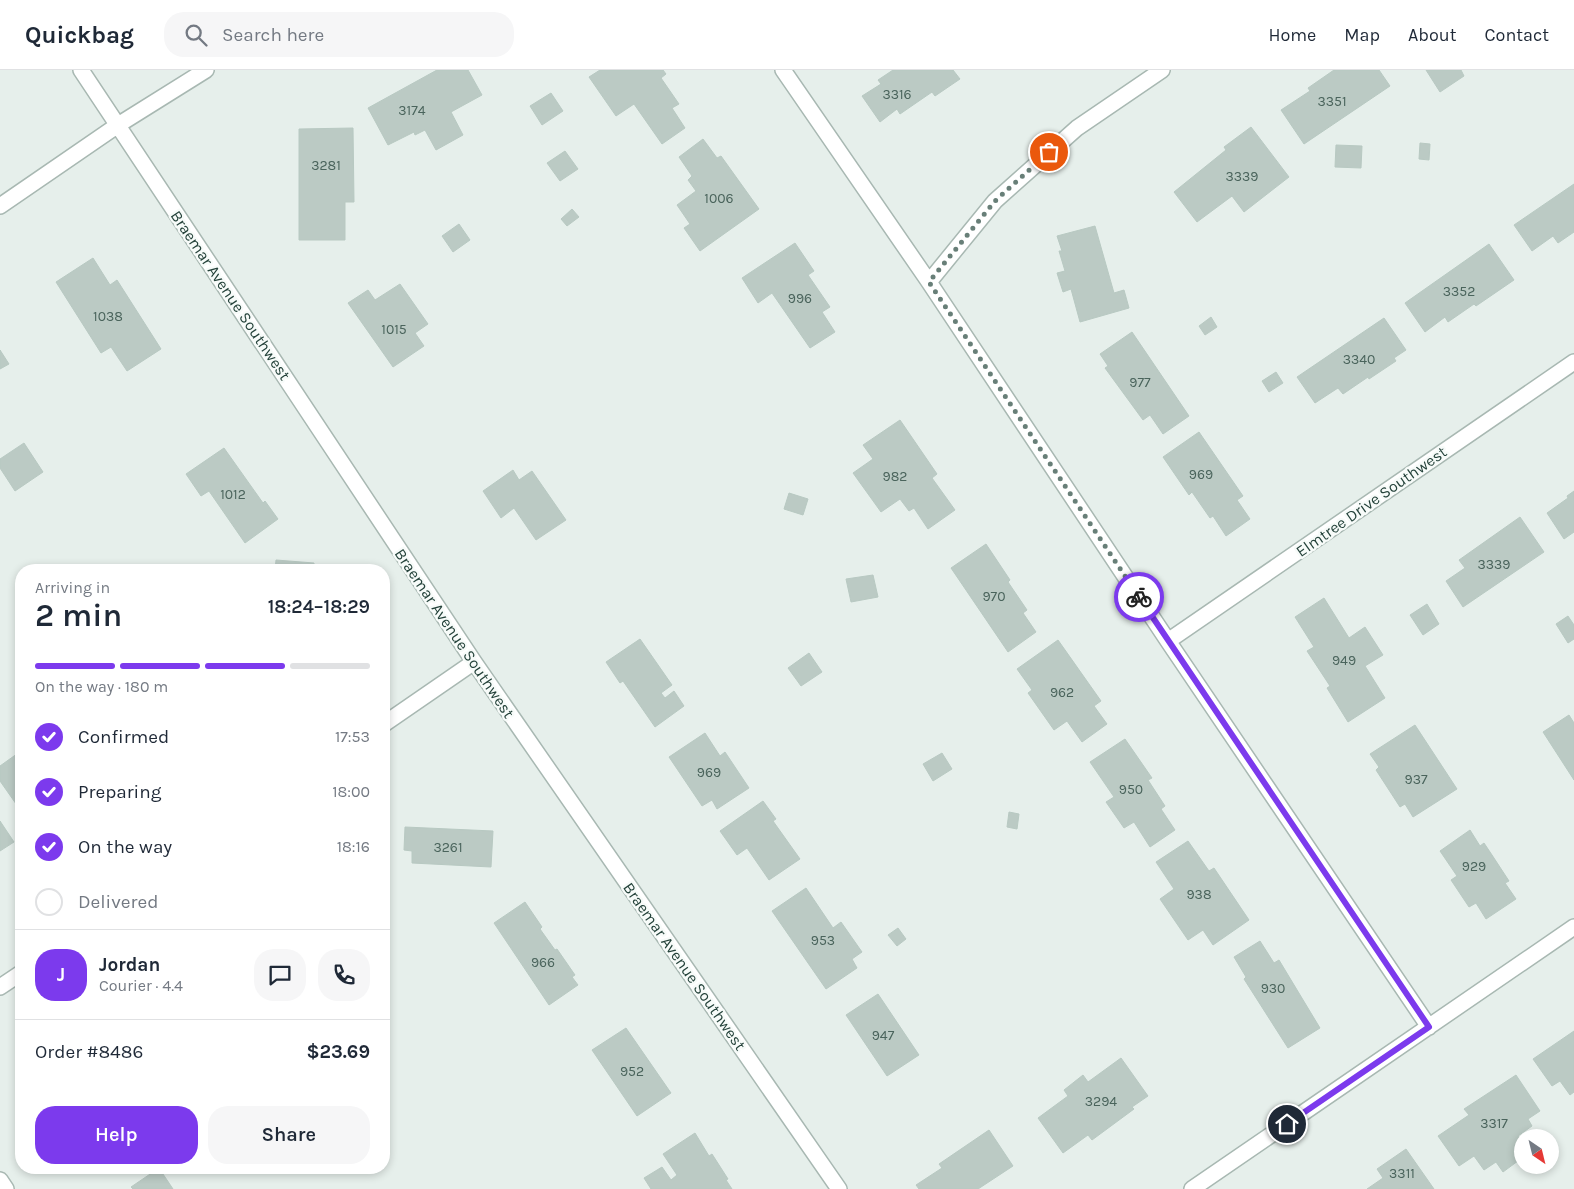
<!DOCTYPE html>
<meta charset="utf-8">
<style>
body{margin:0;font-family:Karla,sans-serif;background:#f6f6f7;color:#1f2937;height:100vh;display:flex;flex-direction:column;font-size:19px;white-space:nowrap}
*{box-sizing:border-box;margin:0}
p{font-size:16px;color:#747a83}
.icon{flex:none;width:28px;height:28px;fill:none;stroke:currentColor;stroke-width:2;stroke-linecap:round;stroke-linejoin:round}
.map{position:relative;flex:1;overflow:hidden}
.sheet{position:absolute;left:15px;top:494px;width:375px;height:610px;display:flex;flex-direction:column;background:#fff;border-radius:20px;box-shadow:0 2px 8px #0003}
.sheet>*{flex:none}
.needle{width:32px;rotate:145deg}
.tools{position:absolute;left:1514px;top:1059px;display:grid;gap:10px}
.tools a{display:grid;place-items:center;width:45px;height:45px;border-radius:50%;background:#fff;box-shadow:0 2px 8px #0003;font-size:25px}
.pin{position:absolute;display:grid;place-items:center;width:42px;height:42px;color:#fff;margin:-21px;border:2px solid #fff;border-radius:50%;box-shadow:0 1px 5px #0007}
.courier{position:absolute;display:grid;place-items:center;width:50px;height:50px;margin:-25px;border:4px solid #7c3aed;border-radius:50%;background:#fff;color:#222;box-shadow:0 1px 6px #0007}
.head em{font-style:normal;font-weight:600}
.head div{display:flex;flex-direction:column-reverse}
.head{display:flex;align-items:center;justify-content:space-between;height:85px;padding:0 20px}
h1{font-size:32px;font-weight:600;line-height:38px}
.bar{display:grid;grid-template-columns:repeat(4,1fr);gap:8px 5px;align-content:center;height:60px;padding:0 20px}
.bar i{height:6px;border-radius:4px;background:#e0e1e3}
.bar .current{background:#7c3aed}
.bar p{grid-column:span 4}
.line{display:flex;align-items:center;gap:12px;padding:0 20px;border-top:1px solid #e0e1e3}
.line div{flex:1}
.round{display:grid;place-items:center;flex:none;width:52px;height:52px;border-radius:20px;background:#f6f6f7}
ol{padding:0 20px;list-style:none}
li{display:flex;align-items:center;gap:15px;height:55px}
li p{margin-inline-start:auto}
li .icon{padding:5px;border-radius:50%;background:#7c3aed;color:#fff;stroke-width:4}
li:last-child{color:#747a83}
li i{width:28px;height:28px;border:2px solid #e0e1e3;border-radius:50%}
.button{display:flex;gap:10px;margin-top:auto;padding:10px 20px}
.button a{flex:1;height:58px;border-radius:20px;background:#7c3aed;color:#fff;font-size:20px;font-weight:600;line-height:58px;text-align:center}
.button a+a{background:#f6f6f7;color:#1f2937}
header{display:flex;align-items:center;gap:30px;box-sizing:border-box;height:70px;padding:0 25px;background:#fff;border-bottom:1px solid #e0e1e3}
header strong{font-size:24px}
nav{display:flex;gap:28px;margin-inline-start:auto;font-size:18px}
.search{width:350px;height:45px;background:#f6f6f7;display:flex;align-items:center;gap:12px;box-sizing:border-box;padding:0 18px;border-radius:20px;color:#747a83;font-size:19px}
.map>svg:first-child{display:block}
.building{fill:#bbcac4;stroke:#b8c9c2}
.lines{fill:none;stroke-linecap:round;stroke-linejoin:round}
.minor-casing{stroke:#a8b8b2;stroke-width:18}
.minor{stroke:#fff;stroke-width:15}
.done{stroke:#687f78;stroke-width:5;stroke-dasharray:0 9}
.route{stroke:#7c3aed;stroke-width:6}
.labels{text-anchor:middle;stroke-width:4.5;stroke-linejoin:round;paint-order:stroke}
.number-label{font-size:14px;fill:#4a645c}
.street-label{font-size:16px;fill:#24423a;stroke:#f7fbf9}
</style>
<header>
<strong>Quickbag</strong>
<div class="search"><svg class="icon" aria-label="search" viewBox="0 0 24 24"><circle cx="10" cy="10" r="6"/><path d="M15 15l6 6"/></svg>Search here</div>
<nav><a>Home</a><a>Map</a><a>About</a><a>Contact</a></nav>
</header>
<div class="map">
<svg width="1574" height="1119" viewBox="0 0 1574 1119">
<rect width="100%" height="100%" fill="#e6efeb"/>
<path class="building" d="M437,0h31l14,25 -31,17 12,23 -27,15 -11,-20 -10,5 -1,-3 -26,13 -20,-37z
M600,0h63l3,4 -5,4 18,26 -7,4 13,20 -23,16 -28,-40 -18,12 -27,-39z
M893,0h60l7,9 -25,17 -3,-4 -32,22 -3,-5 -17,13 -18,-26 19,-12 -3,-4z
M1334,0h45l11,16 -86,58 -23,-34 29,-19 -2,-3z
M1426,0h35l3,6 -24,16z
M551,23l12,18 -21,14 -12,-19z
M1251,57l38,50 -45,35 -12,-16 -35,26 -23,-30 52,-42 -2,-3z
M353,58l1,74h-9v38h-46v-111z
M703,69l14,19 4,-2 38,53 -59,42 -16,-23 6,-4 -13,-19 19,-14 -8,-11 4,-4 -13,-19z
M1420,73l10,1 -1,16 -10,-1z
M1336,75l26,1 -1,22 -26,-1z
M565,81l13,18 -18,12 -13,-18z
M1574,114v48l-16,11 -5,-7 -21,15 -18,-26z
M572,139l7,8 -12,9 -6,-7z
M459,154l11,16 -17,12 -11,-16z
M1095,156l19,67 10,-3 5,18 -49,14 -9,-33 -8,3 -6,-19 8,-2 -6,-20h3l-5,-15z
M795,173l19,28 -6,4 22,32 -8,5 13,20 -25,16 -38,-55 -14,10 -16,-25z
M1489,174l25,36 -38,26 -2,-2 -26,18 -3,-5 -20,15 -20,-29z
M93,188l17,27 7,-5 44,69 -34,22 -16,-24 -10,6 -45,-71z
M400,214l28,40 -13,9 9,13 -31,21 -45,-64 20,-13 7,10z
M1211,247l6,10 -12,8 -6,-9z
M1384,248l22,32 -12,8 2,3 -27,18 -1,-2 -25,17 -5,-6 -23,15 -18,-26z
M1132,262l57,84 -26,18 -13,-19 -7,5 -38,-52 3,-2 -8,-12z
M0,280l9,14 -9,5z
M1276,302l7,11 -14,9 -7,-11z
M900,350l37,54 -5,4 23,32 -27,19 -14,-21 -5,3 -9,-12 -19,13 -28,-39 20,-14 -10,-14z
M1199,362l44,64 -6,4 13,19 -24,17 -13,-20 -3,2 -18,-26 -3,3 -26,-38z
M24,373l19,29 -28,19 -15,-23v-9z
M224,378l39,55 2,-2 13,18 -33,24 -36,-52 -8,5 -15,-22z
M513,400l6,10 13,-9 34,49 -30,20 -22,-32 -13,10 -18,-27z
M1574,421v41l-10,7 -17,-26 21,-15 -1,-2z
M789,423l19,6 -5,16 -19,-6z
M1520,447l24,35 -81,55 -17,-26 19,-13 -6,-8z
M986,474l24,36 -2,2 19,28 -4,3 13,19 -28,20 -57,-84z
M276,490l38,3v7h-39z
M873,505l5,22 -27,5 -5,-23z
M1324,528l25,40 16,-11 18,28 -18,11 20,32 -37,24 -21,-34 3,-2 -23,-35 7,-4 -19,-30z
M1427,534l12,20 -16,11 -13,-20z
M1568,546l6,9v14l-6,4 -12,-19z
M640,569l32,46 -11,8 4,5 9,-7 10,15 -29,21 -32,-46 -3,2 -14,-21z
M1058,570l43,61 -7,5 13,18 -25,18 -15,-21 -13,9 -26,-37 4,-3 -15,-21z
M809,583l13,19 -21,14 -13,-18z
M1569,645l5,8v57l-31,-48z
M1415,655l42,64 -44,28 -8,-13 -5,3 -24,-37 3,-3 -9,-13z
M705,663l15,23 5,-4 24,36 -32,21 -5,-9 -10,6 -33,-49z
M1125,669l27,39 -4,2 17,26 -4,3 14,21 -25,17 -16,-25 -10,6 -18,-26 8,-5 -24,-35z
M21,681v60l-21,-30v-15z
M942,683l10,16 -19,12 -10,-17z
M763,731l13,18 -3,2 27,38 -31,21 -22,-32 -10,7 -17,-24z
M1009,742l10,2 -2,15 -10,-2z
M0,751l14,21 -14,9z
M405,757l88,4 -2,36 -79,-4v-12l-8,-1z
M1470,760l10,16 4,-3 8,12 17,26 -4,2 11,16 -30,20 -10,-16 -7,4 -18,-27 6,-4 -17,-25z
M1188,771l21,30 5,-3 35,52 -36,25 -10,-15 -15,10 -28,-41 14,-10 -18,-27z
M806,818l27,40 8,-6 21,30 -10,7 5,9 -31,21 -54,-78z
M525,832l17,25 -2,2 15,21 2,-1 18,26 -3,2 6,8 -29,20 -55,-82z
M898,858l8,11 -9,7 -9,-11z
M1260,871l14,22 5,-3 41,68 -32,20 -44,-69 2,-2 -12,-20z
M878,924l41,61 -32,21 -41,-61z
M626,958l45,65 -34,23 -45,-66z
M1574,961v61l-4,3 -10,-14 -8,5 -19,-27z
M1121,988l27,38 -16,11 2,2 -42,31 -4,-5 -25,18 -25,-35 30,-22 -4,-6 19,-15 5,7z
M1516,1005l24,36 -12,8 4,7 -14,10 4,7v15l-19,14 -7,-10 -12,8 -10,-14 -15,10 -21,-30 31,-21 -5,-6z
M989,1060l24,36 -35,23h-59l-3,-4 26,-17 -3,-4z
M695,1063l14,23 3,-2 16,25 -2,1 6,9h-81l-7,-11 18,-11 9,13 6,-5 -14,-21z
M1406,1079l28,40h-67l16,-11 -6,-9z
M159,1098l14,21h-40l-2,-2z"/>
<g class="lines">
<g class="minor-casing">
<path id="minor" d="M81,0l393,592 365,527
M783,0l146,212 239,359 261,386
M0,136l118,-81 88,-55
M929,212l66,-81 82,-73 85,-58
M1168,571l406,-279
M384,654l90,-62
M0,917l21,-14
M0,1110l6,9
M1192,1119l382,-262"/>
</g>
<use href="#minor" class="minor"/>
</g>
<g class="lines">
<path class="done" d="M1049,82l-54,49 -66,81 210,315"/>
<path class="route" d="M1139,527l290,430 -142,97"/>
</g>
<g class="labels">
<g class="number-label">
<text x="897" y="29">3316</text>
<text x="1332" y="36">3351</text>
<text x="412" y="45">3174</text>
<text x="326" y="100">3281</text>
<text x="1242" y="111">3339</text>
<text x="719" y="133">1006</text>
<text x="1459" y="226">3352</text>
<text x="800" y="233">996</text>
<text x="108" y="251">1038</text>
<text x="394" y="264">1015</text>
<text x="1359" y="294">3340</text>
<text x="1140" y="317">977</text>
<text x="1201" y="409">969</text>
<text x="895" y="411">982</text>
<text x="233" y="429">1012</text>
<text x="1494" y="499">3339</text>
<text x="994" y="531">970</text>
<text x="1344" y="595">949</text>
<text x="1062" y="627">962</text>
<text x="709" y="707">969</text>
<text x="1416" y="714">937</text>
<text x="1131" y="724">950</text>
<text x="448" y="782">3261</text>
<text x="1474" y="801">929</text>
<text x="1199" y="829">938</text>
<text x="823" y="875">953</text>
<text x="543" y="897">966</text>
<text x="1273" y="923">930</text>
<text x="883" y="970">947</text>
<text x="632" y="1006">952</text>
<text x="1101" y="1036">3294</text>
<text x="1494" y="1058">3317</text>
<text x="1402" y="1108">3311</text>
</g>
<g class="street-label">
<text transform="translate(231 225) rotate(56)" y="6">Braemar Avenue Southwest</text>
<text transform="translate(1371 431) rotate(-35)" y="6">Elmtree Drive Southwest</text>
<text transform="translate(455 563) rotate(56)" y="6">Braemar Avenue Southwest</text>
<text transform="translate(685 896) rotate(55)" y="6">Braemar Avenue Southwest</text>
</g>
</g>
</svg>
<div class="tools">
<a><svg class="needle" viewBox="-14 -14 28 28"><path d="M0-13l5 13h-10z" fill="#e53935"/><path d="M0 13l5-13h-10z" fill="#747a83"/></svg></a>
</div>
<div class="pin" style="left:1049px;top:82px;background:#ea580c"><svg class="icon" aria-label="bag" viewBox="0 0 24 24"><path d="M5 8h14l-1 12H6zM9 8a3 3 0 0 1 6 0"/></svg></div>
<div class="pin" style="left:1287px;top:1054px;background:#1f2937"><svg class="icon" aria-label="home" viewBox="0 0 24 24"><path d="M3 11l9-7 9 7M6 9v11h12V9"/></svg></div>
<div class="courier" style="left:1139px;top:527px"><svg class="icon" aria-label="bike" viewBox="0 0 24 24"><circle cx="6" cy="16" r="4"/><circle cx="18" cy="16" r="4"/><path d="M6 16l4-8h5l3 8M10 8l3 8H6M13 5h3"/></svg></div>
<section class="sheet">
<div class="head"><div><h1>2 min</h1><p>Arriving in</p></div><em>18:24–18:29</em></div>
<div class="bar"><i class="current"></i><i class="current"></i><i class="current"></i><i></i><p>On the way · 180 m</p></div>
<ol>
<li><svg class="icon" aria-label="check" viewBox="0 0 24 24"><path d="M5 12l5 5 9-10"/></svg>Confirmed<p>17:53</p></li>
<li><svg class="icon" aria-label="check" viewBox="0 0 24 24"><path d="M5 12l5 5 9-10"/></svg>Preparing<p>18:00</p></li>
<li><svg class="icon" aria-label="check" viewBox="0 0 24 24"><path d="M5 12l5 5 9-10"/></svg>On the way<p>18:16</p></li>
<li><i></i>Delivered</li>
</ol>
<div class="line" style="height:90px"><b class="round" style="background:#7c3aed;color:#fff">J</b><div><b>Jordan</b><p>Courier · 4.4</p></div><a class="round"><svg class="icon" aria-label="chat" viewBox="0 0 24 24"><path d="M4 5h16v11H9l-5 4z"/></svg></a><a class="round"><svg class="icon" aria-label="phone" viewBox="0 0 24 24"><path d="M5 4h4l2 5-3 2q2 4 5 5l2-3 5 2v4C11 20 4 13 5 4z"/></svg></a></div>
<div class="line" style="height:65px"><div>Order #8486</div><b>$23.69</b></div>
<div class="button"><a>Help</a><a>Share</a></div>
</section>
</div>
